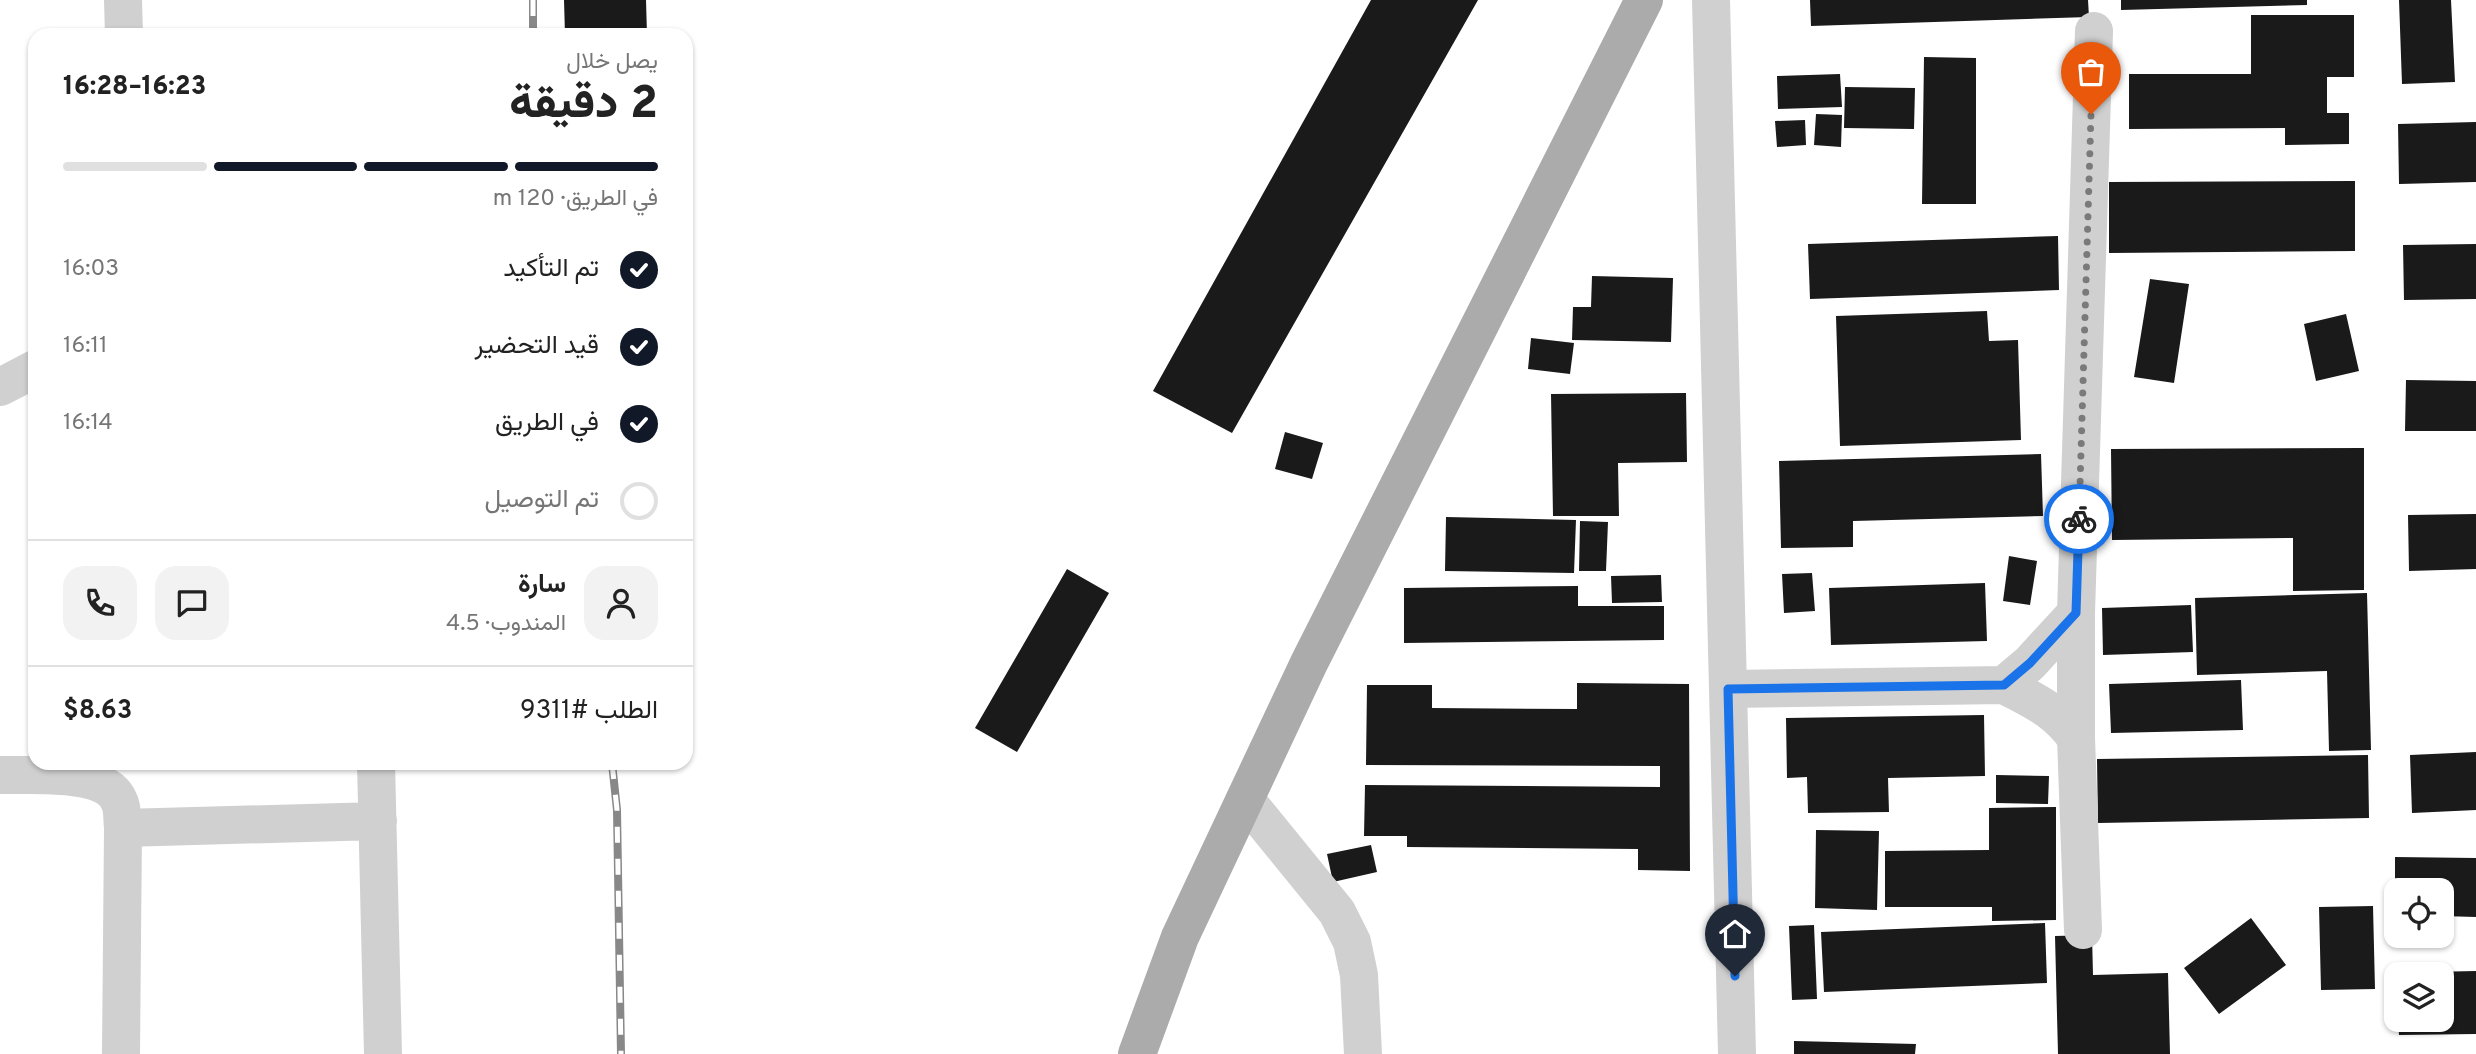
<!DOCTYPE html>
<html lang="ar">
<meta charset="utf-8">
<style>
body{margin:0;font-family:Overpass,Vazirmatn,sans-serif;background:#f2f2f2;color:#222;direction:rtl;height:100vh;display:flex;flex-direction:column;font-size:26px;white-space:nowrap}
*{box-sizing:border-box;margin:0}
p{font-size:23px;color:#767676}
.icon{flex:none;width:38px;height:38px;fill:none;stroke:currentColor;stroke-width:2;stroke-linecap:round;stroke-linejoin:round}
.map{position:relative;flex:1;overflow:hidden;direction:ltr}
.details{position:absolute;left:28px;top:28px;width:665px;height:742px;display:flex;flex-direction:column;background:#fff;border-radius:21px;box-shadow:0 2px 5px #0004;direction:rtl}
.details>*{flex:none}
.buttons{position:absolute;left:2384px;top:878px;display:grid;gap:14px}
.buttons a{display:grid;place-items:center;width:70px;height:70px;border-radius:14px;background:#fff;box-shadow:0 2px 5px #0004;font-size:35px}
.pin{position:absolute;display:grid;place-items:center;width:60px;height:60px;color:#fff;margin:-72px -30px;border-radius:50% 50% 50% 0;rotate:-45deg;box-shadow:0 0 7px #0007}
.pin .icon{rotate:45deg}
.courier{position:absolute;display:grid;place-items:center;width:70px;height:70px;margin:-35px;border:5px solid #1a73e8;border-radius:50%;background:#fff;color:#222;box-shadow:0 2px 9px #0007}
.summary em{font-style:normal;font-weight:800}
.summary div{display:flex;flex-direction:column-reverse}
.summary{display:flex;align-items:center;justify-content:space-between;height:119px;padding:0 35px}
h1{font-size:46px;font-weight:800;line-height:52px}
.bar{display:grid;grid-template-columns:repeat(4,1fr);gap:10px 7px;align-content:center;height:84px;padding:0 35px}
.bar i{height:9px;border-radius:5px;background:#e0e0e0}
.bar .active{background:#111827}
.bar p{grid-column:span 4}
.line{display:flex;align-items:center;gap:18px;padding:0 35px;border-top:2px solid #e0e0e0}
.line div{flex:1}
.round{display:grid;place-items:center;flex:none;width:74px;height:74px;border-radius:21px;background:#f2f2f2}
ol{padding:0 35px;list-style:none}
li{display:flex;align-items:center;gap:21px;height:77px}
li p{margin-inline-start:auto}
li .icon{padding:7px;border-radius:50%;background:#111827;color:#fff;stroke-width:4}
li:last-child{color:#767676}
li i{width:38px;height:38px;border:4px solid #e0e0e0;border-radius:50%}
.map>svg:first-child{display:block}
.building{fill:#1a1a1a}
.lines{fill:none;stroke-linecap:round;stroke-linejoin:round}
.minor{stroke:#d0d0d0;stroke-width:38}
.major{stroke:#ababab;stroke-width:38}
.rail-casing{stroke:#888;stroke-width:8}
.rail{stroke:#fff;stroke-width:5;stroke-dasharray:16;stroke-linecap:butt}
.done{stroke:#7a7a7a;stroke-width:7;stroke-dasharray:0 12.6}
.route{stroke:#1a73e8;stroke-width:9}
</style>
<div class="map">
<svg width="2476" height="1054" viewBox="0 0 2476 1054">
<rect width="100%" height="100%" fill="#fff"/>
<path class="building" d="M564,0h82l1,35h-82z
M1371,0h107l-246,433 -79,-42z
M1810,0h278l1,17 -278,9z
M2121,0h186v5l-186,5z
M2399,0h52l4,82 -53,2z
M2251,15h103v62h-27v36h22v31l-64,1v-17l-156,1v-55h122z
M1924,57l52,1v146h-54z
M1840,74l2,33 -64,2 -1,-33z
M1845,87l70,1 -1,41 -70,-1z
M1816,114l26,1 -1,32 -27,-2z
M1805,120l1,25 -29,2 -2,-26z
M2476,122v60l-77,2 -1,-60z
M2355,181v70l-246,2v-71z
M2058,236l1,54 -249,9 -2,-55z
M2476,244v55l-72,1 -1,-55z
M1592,276l81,2 -2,64 -99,-2 1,-33h18z
M2150,279l39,5 -15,99 -40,-6z
M1987,311l2,30 29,-1 3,100 -181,6 -4,-130z
M2346,314l13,57 -43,10 -12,-57z
M1531,338l43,5 -4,31 -42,-5z
M2406,380l70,1v50h-71z
M1686,393l1,69 -69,1 1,53h-66l-2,-122z
M1285,432l38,11 -11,36 -37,-10z
M2364,448v142l-71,1v-53l-181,2 -1,-91z
M2041,454l2,62 -190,5v26l-72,1 -2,-87z
M2476,514v55l-67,2 -1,-56z
M1446,517l130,3 -2,53 -129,-2z
M1580,521l28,1 -2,49h-27z
M2009,556l28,5 -7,44 -27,-4z
M1067,569l42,24 -92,159 -42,-24z
M1812,573l3,38 -31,2 -2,-39z
M1661,575l1,27 -50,1 -1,-27z
M1985,583l2,58 -156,4 -2,-57z
M1578,586v20h86v34l-260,3v-55z
M2367,593l4,157 -42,1 -2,-80 -130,4 -2,-77z
M2191,605l2,47 -90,3 -1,-47z
M2241,680l2,50 -132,3 -2,-49z
M1577,683l112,1 1,187 -52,-1v-21l-231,-2v-11h-43l1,-51 295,2v-21l-294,-1 1,-80h65v23l145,1z
M1984,715l1,61 -97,2 1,34 -81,1 -1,-36 -20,1 -1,-60z
M2476,752v58l-64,3 -2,-58z
M2368,755l1,63 -271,5 -1,-64z
M1996,775l53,1 -1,28 -52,-1z
M2056,807v113l-64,1v-14h-107v-56l104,-1v-42z
M1816,830l63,1 -2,79 -62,-2z
M1371,845l6,27 -44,10 -6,-28z
M2395,857l81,1v59l-35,-1v-25h-46z
M2373,906l2,83 -54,1 -2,-83z
M2251,918l35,47 -67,49 -35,-46z
M2045,923l2,60 -223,9 -3,-60z
M1814,925l3,74 -25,1 -3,-74z
M2092,935l1,40 75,-2 2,81h-112l-3,-118z
M2476,971v63l-77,1 -1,-15h43v-45h-12v-3z
M1794,1041l122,3 -1,10h-121z"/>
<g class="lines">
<path class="minor" d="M123,0l1,35
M1711,0l26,1054
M0,387l35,-18
M2076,613v125
M2004,685c30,16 51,24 72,53l7,192
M1728,689l276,-4 26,-22 46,-50 18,-582
M376,763l7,291
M0,775c30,1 106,-7 119,26 4,7 3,19 4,27l-2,226
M1245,799l92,113 15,30 7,33 4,79
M123,828l255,-7"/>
<path class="major" d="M1137,1054l43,-117 129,-274 335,-663"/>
<g class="rail-casing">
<path id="rail" d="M533,0v35
M612,763l5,47 4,244"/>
</g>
<use href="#rail" class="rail"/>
</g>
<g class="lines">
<path class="done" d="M2079,519l12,-405"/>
<path class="route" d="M1735,976l-7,-287 276,-4 26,-22 46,-50 3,-94"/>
</g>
</svg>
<div class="buttons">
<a><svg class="icon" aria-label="locate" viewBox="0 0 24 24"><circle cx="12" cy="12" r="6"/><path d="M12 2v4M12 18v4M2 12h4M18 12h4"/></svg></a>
<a><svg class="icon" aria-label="layers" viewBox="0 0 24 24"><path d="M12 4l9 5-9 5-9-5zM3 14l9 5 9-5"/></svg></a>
</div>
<div class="pin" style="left:2091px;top:114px;background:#ea580c"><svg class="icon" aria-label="bag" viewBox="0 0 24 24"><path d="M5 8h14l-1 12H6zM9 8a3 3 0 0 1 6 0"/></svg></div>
<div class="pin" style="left:1735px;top:976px;background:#1f2937"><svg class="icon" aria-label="home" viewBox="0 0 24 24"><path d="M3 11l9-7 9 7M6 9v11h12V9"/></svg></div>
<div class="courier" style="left:2079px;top:519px"><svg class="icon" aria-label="bike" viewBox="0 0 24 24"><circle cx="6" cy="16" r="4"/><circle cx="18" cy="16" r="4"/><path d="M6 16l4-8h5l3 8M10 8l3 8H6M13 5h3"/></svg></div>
<section class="details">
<div class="summary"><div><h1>2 دقيقة</h1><p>يصل خلال</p></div><em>16:23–16:28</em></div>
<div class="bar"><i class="active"></i><i class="active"></i><i class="active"></i><i></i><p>في الطريق · 120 m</p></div>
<ol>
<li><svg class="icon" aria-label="check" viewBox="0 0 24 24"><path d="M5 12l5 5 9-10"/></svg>تم التأكيد<p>16:03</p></li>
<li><svg class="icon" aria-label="check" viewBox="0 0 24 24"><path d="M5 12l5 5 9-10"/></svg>قيد التحضير<p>16:11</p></li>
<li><svg class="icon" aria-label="check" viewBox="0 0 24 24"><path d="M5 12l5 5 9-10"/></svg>في الطريق<p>16:14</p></li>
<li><i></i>تم التوصيل</li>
</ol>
<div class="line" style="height:126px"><a class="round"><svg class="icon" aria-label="person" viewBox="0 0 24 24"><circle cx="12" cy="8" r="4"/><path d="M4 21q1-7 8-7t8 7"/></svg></a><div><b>سارة</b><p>المندوب · 4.5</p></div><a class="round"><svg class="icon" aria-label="chat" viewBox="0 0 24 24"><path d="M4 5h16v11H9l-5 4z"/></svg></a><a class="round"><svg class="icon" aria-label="phone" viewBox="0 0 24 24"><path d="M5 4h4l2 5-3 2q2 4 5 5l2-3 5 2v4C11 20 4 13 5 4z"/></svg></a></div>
<div class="line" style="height:91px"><div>الطلب #9311</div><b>$8.63</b></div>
</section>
</div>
